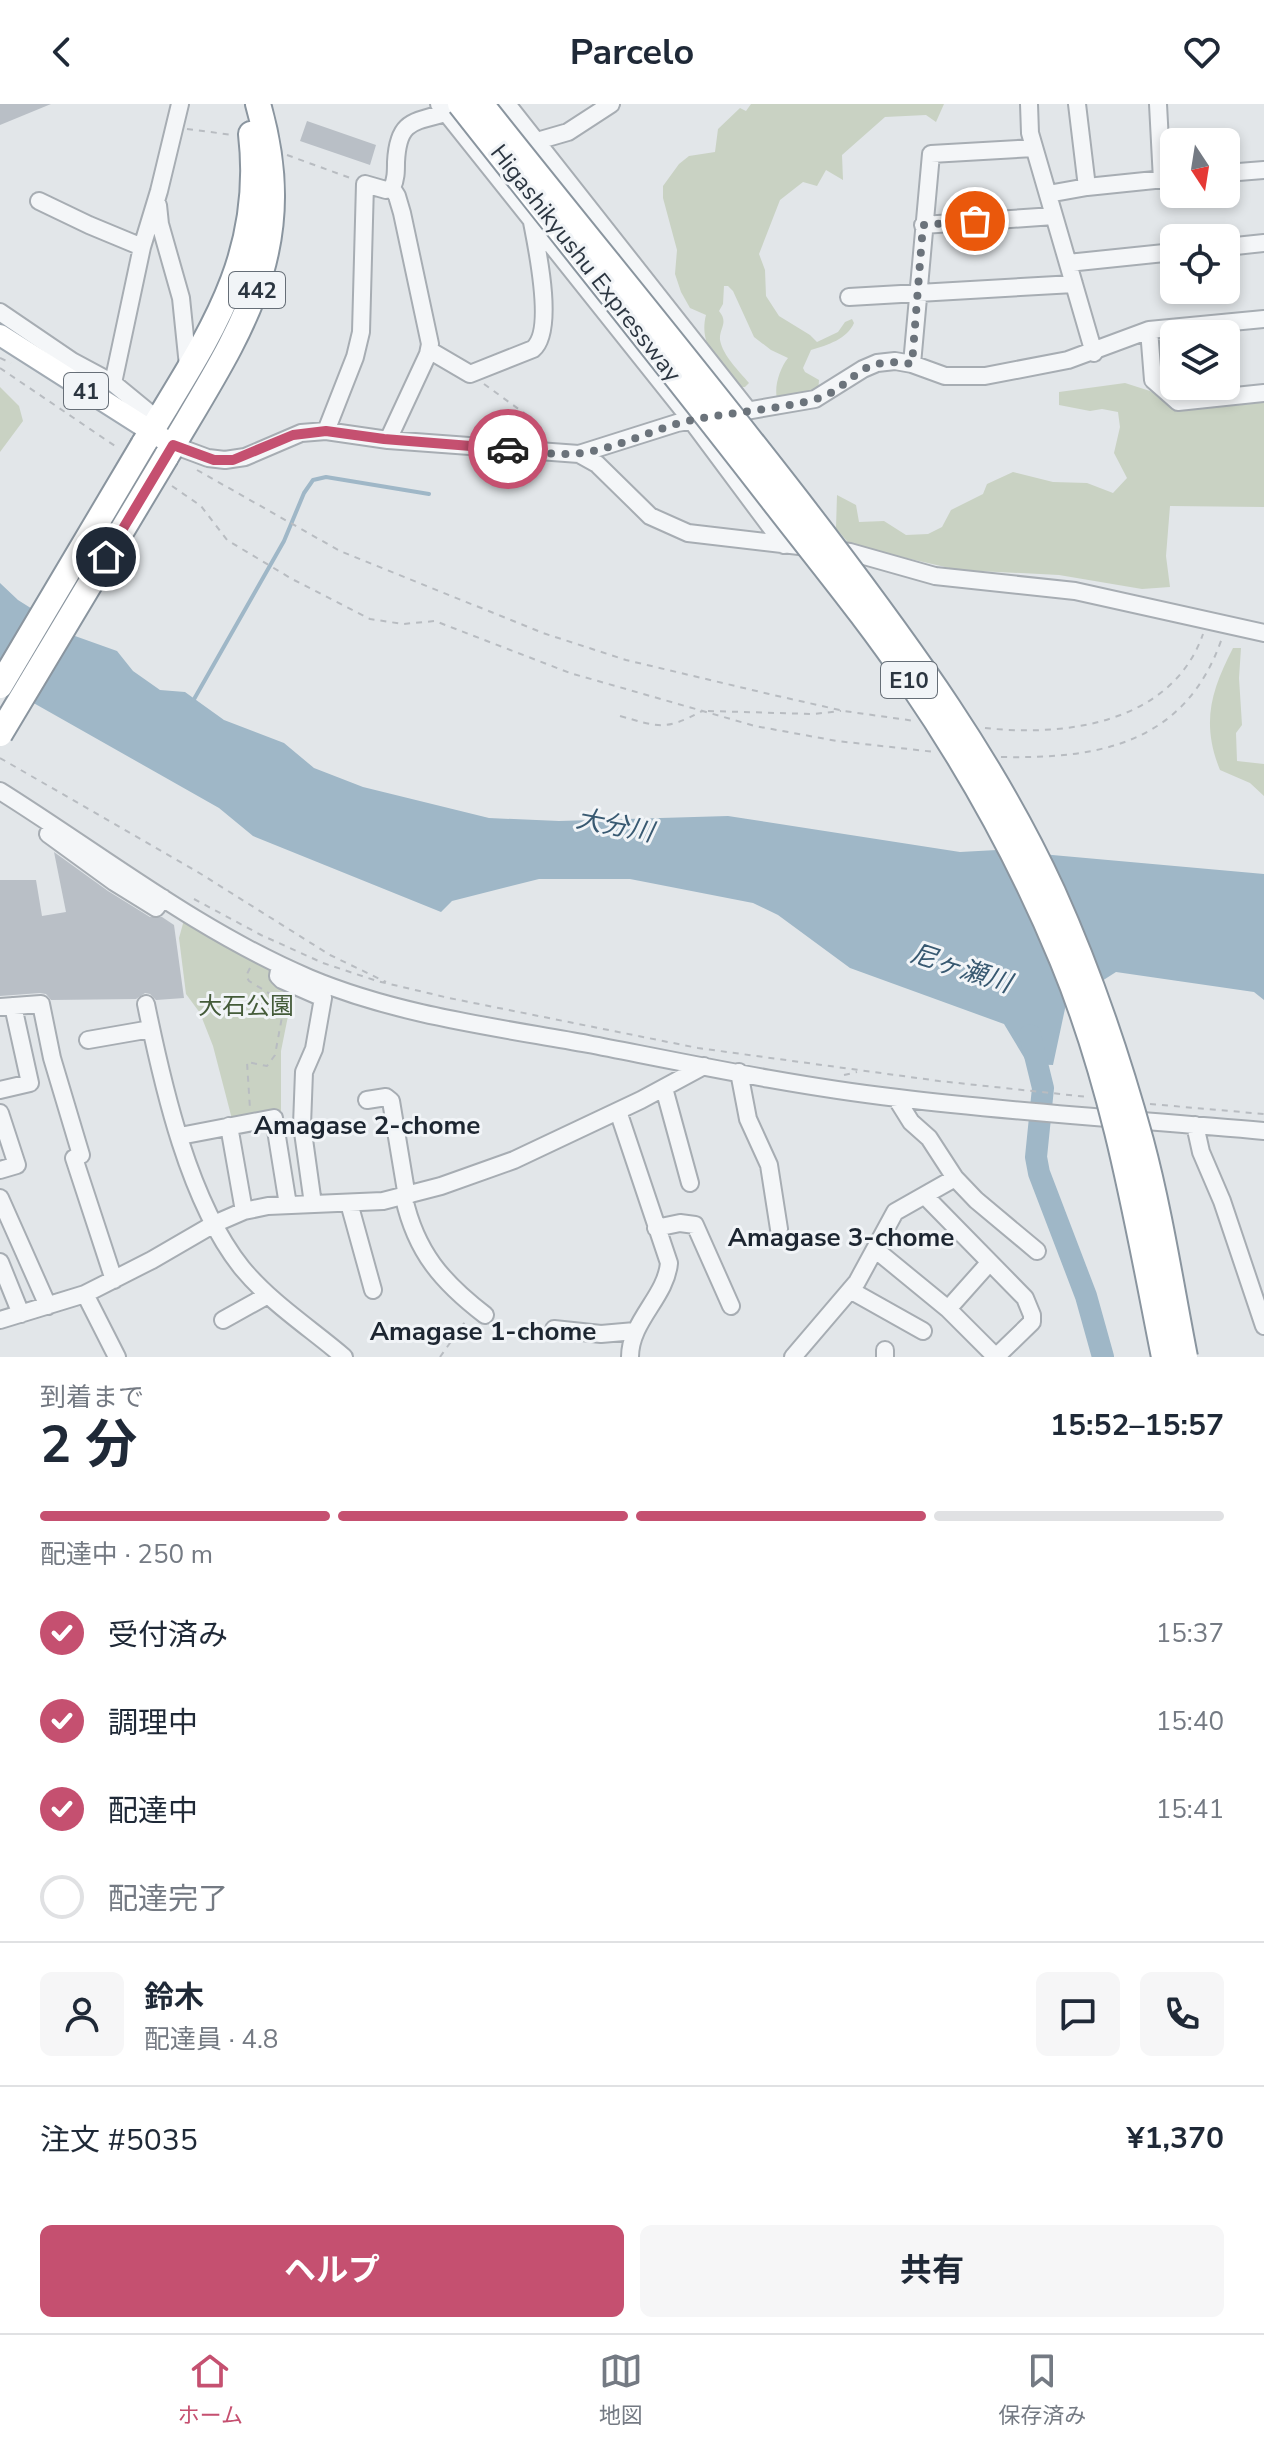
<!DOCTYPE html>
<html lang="ja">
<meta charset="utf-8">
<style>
body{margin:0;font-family:"Nunito Sans","Noto Sans JP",sans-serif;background:#f6f6f7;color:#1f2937;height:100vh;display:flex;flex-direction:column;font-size:30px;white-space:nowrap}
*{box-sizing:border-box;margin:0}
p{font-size:26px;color:#747a83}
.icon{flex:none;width:44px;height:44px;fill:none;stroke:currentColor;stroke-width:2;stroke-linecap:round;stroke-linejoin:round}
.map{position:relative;height:1253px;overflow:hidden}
.panel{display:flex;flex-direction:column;background:#fff;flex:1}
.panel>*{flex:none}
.needle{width:52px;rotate:168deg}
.controls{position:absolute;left:1160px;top:24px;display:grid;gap:16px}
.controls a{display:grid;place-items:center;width:80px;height:80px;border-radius:12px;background:#fff;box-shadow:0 4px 12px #0003;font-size:40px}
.pin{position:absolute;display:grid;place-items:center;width:68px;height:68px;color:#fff;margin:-34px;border:4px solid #fff;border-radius:50%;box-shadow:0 2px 8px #0007}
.courier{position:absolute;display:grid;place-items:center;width:80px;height:80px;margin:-40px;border:6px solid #c55070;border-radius:50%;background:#fff;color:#222;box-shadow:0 2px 10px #0007}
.head em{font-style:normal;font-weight:700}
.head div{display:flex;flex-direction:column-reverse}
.head{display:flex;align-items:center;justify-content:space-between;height:136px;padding:0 40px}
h1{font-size:52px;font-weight:700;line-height:60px}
.bar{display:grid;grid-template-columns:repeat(4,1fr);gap:12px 8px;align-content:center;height:96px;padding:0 40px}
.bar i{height:10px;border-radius:6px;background:#e0e1e3}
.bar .active{background:#c55070}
.bar p{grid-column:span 4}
.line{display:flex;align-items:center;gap:20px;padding:0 40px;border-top:2px solid #e0e1e3}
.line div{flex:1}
.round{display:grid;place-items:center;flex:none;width:84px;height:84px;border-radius:12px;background:#f6f6f7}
ol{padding:0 40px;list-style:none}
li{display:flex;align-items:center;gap:24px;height:88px}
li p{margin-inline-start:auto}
li .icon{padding:8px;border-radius:50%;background:#c55070;color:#fff;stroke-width:4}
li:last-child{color:#747a83}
li i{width:44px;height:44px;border:4px solid #e0e1e3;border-radius:50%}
.button{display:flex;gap:16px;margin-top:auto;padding:16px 40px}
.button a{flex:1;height:92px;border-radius:12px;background:#c55070;color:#fff;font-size:32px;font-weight:700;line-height:92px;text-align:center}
.button a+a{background:#f6f6f7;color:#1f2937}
header{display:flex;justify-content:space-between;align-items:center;height:104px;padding:0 40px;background:#fff;font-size:36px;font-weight:700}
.tab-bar{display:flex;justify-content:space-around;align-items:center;height:112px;border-top:2px solid #e0e1e3;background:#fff;font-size:22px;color:#747a83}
.tab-bar a{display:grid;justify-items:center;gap:4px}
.tab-bar .active{color:#c55070}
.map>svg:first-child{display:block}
.green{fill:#c9d2c3}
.water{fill:#9fb7c7}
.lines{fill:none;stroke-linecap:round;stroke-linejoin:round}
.stream{stroke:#9fb7c7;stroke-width:4}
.river{stroke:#9fb7c7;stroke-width:22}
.building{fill:#b9bfc6}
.minor-casing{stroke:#a7adb3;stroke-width:20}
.major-casing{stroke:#a2abb4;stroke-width:24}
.highway-casing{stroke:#8a959f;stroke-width:28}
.path{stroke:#b8bcc1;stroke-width:2;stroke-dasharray:6 6;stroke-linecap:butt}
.minor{stroke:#f4f6f8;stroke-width:16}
.major{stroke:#fff;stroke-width:20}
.highway{stroke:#fff;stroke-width:24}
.highway-bridge-casing{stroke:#8a959f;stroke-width:28;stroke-linecap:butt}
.highway-bridge{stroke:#fff;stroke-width:24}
.done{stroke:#6b737b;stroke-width:8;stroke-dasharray:0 14.4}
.route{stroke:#c55070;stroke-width:10}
.labels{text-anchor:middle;stroke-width:6;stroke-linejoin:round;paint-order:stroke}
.shield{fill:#f1f4f7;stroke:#666e77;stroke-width:2}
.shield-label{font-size:22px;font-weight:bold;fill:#2b3540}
.street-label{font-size:24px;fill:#2b3540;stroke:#f1f4f7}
.park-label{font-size:24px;fill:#445b39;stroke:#f1f4f7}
.water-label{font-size:26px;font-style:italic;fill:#385971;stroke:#f1f4f7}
.neighbourhood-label{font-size:26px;font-weight:bold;fill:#1d2631;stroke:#f1f4f7}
</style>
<header><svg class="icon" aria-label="back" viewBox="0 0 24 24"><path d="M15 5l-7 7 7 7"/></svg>Parcelo<svg class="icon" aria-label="heart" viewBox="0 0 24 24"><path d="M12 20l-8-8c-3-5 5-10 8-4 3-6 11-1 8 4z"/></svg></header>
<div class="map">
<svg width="1264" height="1253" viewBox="0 0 1264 1253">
<rect width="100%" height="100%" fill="#e2e6e9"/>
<path class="green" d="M751,0h193l-8,18 -10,-7 -41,2 -43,38 1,25 -17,-10 -9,16 -14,-4 -23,18 -21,54 6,16 1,26 13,20 31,19 7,7 21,-10 7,-10 7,-3 2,4c-7,16 -26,22 -43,27l-8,18 2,4 14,8 -1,13 -41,6c-3,-13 3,-31 11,-41l-17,-8 -17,-13 -21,-46 -5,-5h-4l-1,18 -4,7c10,12 0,17 1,29 3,16 19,31 29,43l-4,4h-7c-18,-22 -40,-41 -32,-72l-16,-7 -9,-16 -6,-18 2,-24 -14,-52v-12l16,-22 10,-8 26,-4 3,-23 22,-21 6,3z
M1125,279l25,8 24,15 90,-6v107l-94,-1 -4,50 4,31 -28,2 -83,-14 -101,-5 -108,-25 -14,-17 1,-33 19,10 3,17 25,-1 22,14 22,-1 14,-7 9,-17 32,-16 4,-10 26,-12 40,10 34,1 26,10 14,-15 -13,-25 6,-26 -2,-15 -16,-3 -12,2 -31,-6v-13z
M0,283l19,19 4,15 -23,31z
M1233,544h8l-2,30 3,47 -6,8 1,28 27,3v32l-14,-13 -30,-13c-19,-47 -9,-79 13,-122z
M184,816l103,58 6,13 -12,60v64l-48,8 -20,-77 -13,-33 -14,-19 -7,-56z"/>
<path class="water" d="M0,479l18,17 57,36 42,15 16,20 27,19 25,2 39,28 60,23 30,25 49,19 126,31 70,3 169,-5 232,36 37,-2 267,24v126l-10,-8 -138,-20 -50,32 -13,61 -25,-1 -24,-40 -154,-56 -72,-53 -25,-12 -123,-24h-91l-87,22 -11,11 -188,-76 -34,-28 -219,-124z"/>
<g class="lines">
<path class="stream" d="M193,597l91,-160 20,-48 9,-13 13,-3 103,17"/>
<path class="river" d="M1030,931l13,53 -7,69 3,16 47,123 17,61"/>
</g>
<path class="building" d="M0,0h51l-51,21z
M307,17l69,24 -6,20 -70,-24z
M54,748l54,39 42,26h12l12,8 10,73 -28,2 -6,-6 -5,-1 -9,6 -85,1 -5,-6 -6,-1 -40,3v-116h36l6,36 24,-4z"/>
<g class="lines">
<g class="minor-casing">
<path id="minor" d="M439,0l252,316 93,125
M507,0l241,306
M1029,0l1,29 64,220
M1077,0l10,83
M1158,0l4,76
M537,37l31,-9 43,-28
M1226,69l38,-3
M1048,90l39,-7 87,-9
M39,97l50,24 53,22
M158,101l2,19 21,74 7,68
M923,121l131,-9
M1226,143l38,-4
M1068,159l106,-11
M849,193l225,-13
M0,208l72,49 41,22 45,37
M1149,226l4,50 25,22 86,-9
M429,246l41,24 63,-25c22,-18 4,-101 -1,-127
M912,260l19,-210 103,-6
M113,279l29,-136 17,-56 21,-87
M326,327l29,-74 6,-25 4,-148 21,6 6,-2c4,-9 4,-16 4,-26 2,-41 16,-40 50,-49
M388,336l40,-86 2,-10 -28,-131 -5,-17 -5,-8
M173,341l35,13 17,2 20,-3 56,-24 25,-2 62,9 191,14 18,10 53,52 38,17 162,19 85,24 140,15 189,42
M579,350l98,-31 138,-24 48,-30 14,-6 18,-2 17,3 33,12h40l83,-16 81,-30 115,-11
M0,687c102,64 198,140 309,187 88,37 186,49 279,66 103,20 206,42 310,54 121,15 244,22 366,33
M48,730l66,48 42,26 7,-10
M280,861l-2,11 4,4 41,18 -9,51 -10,23 -2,53 11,79
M146,900c17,83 43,198 96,264 29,35 68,60 102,89
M0,903l41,-3 11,54 29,97 -7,3 40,122
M88,936l63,-11
M739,968l9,47 21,46 10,64
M664,984l26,95
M0,986l30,-7 -17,-77
M896,994l15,24 18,16 26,40
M367,996l19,-3 5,4 16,96
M618,1007l51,152c-3,34 -39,58 -39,94
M0,1009l17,52 -17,5
M1195,1021l6,27 21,49 42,125
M229,1022l15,85
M180,1032l94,-18 14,87
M0,1094l48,108
M404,1094c12,54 38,84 81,117
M349,1099l24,87
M656,1124l24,-5 15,2 36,81
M876,1146l72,59 45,45h6l33,-32v-7l-7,-17 -100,-102
M0,1158l21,52
M850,1186l73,41
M85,1190l32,63
M948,1205l41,-46
M0,1216l85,-26 67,-34 62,-36 30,-13 24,-5 115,-5 58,-15 73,-26 127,-60 63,-34
M223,1216l45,-25
M554,1225l47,5 34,-3
M885,1246v7
M793,1253l64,-75 38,-70 60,-34 21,22 61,51"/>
</g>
<g class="major-casing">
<path id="major" d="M0,231l173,110"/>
</g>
<g class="highway-casing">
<path id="highway" d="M143,341c61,-103 123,-183 108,-311
M166,353c72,-123 135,-204 92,-353"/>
</g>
<path class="path" d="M187,25l46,6
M287,51l66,24
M0,254l11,5
M0,264l118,80
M484,280l47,34 15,18
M197,366l143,81 203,82 83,27 143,34 75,17 71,10
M172,382l29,20 26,34 65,39 78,40 33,5 32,-3 135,52 185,53 82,15 98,11
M708,607l105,3 28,-3
M620,612c39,11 45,15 82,-5
M985,624c81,9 187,-5 218,-94
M1001,653c100,2 185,-14 221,-119
M0,654l201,116 129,81 56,27
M194,795l67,36 62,28 54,18 72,17 249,50 241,33 149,16
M250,864l-4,8 3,5 31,19 4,6 -9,49 -8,11 -20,-4 3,47
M844,971l13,-3
M1150,1000l114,10
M440,1253l27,-38"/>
<use href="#minor" class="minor"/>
<use href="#major" class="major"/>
<use href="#highway" class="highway"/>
<g class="highway-bridge-casing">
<path id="highway-bridge" d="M460,0c106,135 214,268 318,403 45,58 92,115 133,176 59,86 111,180 151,277 53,128 75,261 102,397
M481,0c114,144 232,285 343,431 85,112 170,228 229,357 36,80 65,165 88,249 19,71 30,144 44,216
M0,582l143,-241
M0,630l166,-277"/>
</g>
<use href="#highway-bridge" class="highway-bridge"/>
</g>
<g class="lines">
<path class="done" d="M508,345c24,2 50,7 73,4 38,-5 74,-25 111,-33 40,-8 82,-10 121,-20 42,-11 41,-46 99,-36l11,-139 52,-4"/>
<path class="route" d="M106,453l67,-112 41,15h19l60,-25 33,-4 58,8 124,10"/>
</g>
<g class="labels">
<g class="shield">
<rect x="229" y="168" width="56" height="36" rx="6"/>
<rect x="64" y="269" width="44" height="36" rx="6"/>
<rect x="881" y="558" width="56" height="36" rx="6"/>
</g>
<g class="shield-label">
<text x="257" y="194">442</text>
<text x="86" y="295">41</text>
<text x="909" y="584">E10</text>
</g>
<g class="street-label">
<text transform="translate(586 159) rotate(52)" y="8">Higashikyushu Expressway</text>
</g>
<g class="park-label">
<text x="246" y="910">大石公園</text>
</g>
<g class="water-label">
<text transform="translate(615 721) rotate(11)" y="9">大分川</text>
<text transform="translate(961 864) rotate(18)" y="9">尼ヶ瀬川</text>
</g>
<g class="neighbourhood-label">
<text x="367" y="1030">Amagase 2-chome</text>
<text x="841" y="1142">Amagase 3-chome</text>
<text x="483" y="1236">Amagase 1-chome</text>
</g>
</g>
</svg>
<div class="controls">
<a><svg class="needle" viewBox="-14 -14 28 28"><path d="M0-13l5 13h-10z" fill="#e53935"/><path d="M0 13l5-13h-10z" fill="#747a83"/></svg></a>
<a><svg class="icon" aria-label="locate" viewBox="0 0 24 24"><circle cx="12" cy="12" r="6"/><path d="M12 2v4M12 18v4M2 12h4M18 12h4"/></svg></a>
<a><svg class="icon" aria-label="layers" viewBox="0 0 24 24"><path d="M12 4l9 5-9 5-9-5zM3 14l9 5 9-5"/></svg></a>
</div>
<div class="pin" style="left:975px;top:117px;background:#ea580c"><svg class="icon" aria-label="bag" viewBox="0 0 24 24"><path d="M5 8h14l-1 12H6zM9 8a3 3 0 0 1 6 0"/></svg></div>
<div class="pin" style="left:106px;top:453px;background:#1f2937"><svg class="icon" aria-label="home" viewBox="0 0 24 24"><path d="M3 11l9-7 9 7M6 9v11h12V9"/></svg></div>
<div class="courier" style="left:508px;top:345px"><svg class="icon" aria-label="car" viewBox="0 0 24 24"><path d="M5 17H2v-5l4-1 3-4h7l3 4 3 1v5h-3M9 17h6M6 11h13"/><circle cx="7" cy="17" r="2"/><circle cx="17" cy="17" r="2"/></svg></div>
</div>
<section class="panel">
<div class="head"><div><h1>2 分</h1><p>到着まで</p></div><em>15:52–15:57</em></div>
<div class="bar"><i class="active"></i><i class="active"></i><i class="active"></i><i></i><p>配達中 · 250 m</p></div>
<ol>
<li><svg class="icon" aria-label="check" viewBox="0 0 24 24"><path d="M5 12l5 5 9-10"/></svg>受付済み<p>15:37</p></li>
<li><svg class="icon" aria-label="check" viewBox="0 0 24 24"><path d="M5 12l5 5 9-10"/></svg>調理中<p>15:40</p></li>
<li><svg class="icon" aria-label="check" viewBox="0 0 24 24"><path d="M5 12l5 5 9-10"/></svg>配達中<p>15:41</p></li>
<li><i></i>配達完了</li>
</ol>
<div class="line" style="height:144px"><a class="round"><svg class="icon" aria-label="person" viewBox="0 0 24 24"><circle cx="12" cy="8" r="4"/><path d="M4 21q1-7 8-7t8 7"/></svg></a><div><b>鈴木</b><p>配達員 · 4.8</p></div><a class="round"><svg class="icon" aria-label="chat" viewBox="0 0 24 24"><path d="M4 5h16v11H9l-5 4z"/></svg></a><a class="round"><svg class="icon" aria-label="phone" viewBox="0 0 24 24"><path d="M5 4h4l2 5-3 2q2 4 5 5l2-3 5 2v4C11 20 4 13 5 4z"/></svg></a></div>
<div class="line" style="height:104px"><div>注文 #5035</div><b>¥1,370</b></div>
<div class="button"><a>ヘルプ</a><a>共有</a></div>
</section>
<nav class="tab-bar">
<a class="active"><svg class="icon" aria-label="home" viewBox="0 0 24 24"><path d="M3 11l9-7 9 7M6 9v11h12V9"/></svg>ホーム</a>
<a><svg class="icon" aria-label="map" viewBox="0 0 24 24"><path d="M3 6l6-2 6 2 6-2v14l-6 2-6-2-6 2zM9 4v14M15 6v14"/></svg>地図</a>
<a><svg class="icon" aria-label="saved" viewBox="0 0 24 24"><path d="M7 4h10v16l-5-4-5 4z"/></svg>保存済み</a>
</nav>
